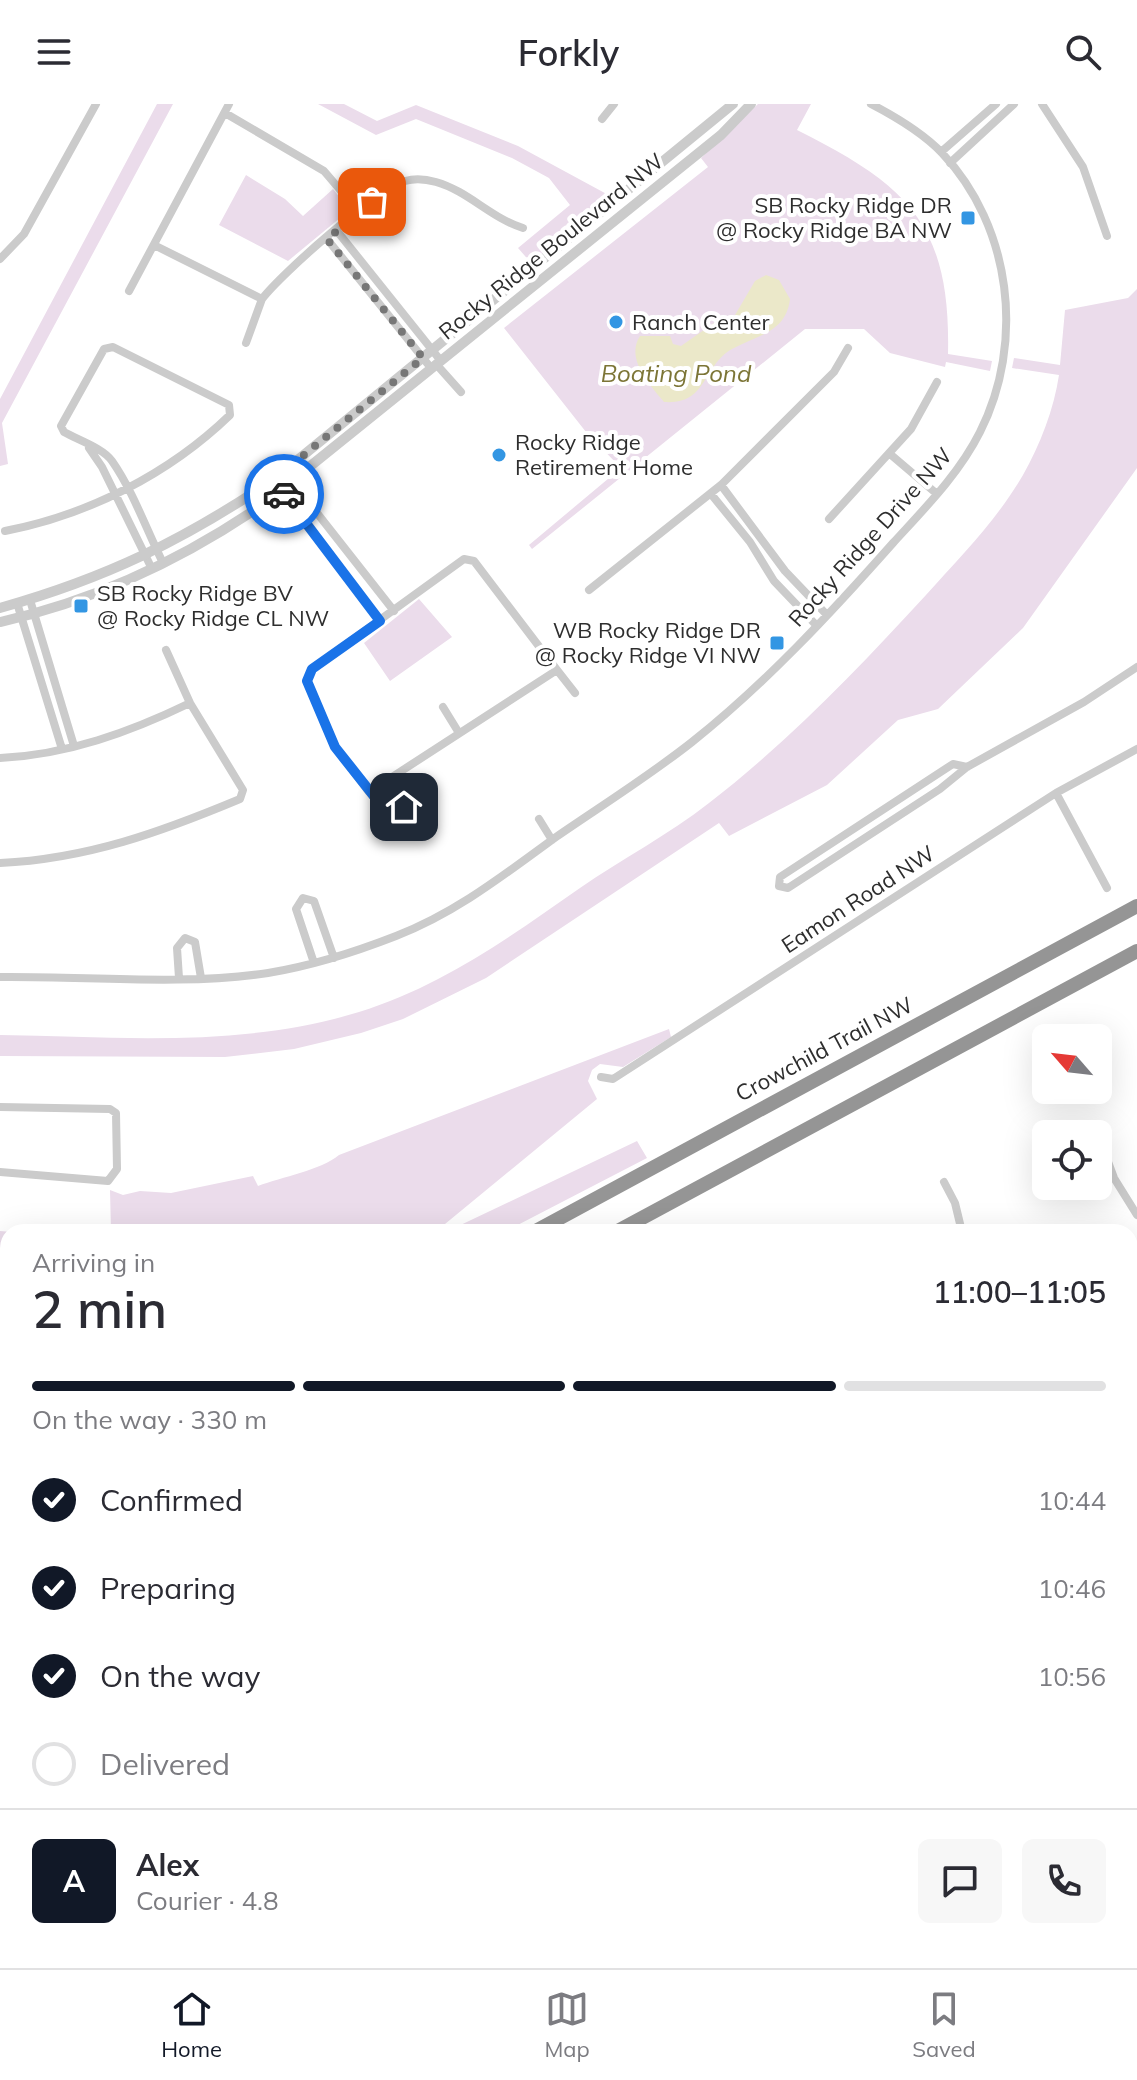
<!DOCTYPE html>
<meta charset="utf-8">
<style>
body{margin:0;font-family:Mulish,sans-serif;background:#f7f7f7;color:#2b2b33;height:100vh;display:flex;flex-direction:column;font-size:30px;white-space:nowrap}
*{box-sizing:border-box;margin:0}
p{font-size:26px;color:#7c7c81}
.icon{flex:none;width:44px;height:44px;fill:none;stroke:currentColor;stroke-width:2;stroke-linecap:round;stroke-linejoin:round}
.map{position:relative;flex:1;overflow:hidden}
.drawer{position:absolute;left:0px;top:1120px;width:1138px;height:744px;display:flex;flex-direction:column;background:#fff;border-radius:24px 24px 0 0;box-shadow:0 8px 32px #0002}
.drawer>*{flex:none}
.needle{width:52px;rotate:298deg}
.tools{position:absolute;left:1032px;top:920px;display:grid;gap:16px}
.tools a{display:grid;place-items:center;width:80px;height:80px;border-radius:12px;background:#fff;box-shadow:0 8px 32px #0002;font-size:40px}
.pin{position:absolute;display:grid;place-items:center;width:68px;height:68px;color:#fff;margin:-34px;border-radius:16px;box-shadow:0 4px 12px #0006}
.courier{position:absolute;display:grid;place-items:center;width:80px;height:80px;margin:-40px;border:6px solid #1a73e8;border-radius:50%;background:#fff;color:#222;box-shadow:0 2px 10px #0007}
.summary em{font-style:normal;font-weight:600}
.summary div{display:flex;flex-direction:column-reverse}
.summary{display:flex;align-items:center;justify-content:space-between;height:136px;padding:0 32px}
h1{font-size:52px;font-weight:600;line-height:60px}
.bar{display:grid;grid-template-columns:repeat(4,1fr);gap:12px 8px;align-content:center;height:96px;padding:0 32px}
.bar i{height:10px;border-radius:6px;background:#e1e1e2}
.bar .selected{background:#111827}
.bar p{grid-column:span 4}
.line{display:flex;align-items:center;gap:20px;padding:0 32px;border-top:2px solid #e1e1e2}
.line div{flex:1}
.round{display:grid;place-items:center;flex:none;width:84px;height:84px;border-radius:12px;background:#f7f7f7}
ol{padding:0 32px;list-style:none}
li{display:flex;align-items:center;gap:24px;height:88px}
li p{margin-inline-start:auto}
li .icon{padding:8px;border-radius:50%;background:#111827;color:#fff;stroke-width:4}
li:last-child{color:#7c7c81}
li i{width:44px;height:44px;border:4px solid #e1e1e2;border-radius:50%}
header{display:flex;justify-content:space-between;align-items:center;height:104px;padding:0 32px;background:#fff;font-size:36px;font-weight:600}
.dock{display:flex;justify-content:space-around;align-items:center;height:112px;border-top:2px solid #e1e1e2;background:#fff;font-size:22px;color:#7c7c81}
.dock a{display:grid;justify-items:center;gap:4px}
.dock .selected{color:#111827}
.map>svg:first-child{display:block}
.green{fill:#ebdceb}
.water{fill:#ebe8c9}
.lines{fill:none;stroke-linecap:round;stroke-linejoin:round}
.stream{stroke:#ebe8c9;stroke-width:3}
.minor{stroke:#cbcbcb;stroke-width:8}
.tertiary{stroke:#cbcbcb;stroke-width:10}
.motorway{stroke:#959595;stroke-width:14}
.done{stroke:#777;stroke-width:8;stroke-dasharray:0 14.4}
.route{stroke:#1a73e8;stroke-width:10}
.poi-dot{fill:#3396e3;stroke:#fff;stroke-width:3}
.labels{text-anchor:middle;stroke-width:8;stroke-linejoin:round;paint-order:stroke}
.poi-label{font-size:22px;fill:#2e2e2e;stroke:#fff;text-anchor:start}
.street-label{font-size:22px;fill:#2e2e2e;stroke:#fff}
.water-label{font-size:24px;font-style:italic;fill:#7c7536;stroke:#fff}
</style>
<header><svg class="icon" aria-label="menu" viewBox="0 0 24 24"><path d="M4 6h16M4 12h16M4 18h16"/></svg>Forkly<svg class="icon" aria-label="search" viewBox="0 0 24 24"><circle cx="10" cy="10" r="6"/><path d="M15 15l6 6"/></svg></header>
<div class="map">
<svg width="1137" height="1864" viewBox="0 0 1137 1864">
<rect width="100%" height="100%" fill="#fff"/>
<path class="green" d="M157,0h16l-171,319 6,41 -8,2v-67z
M318,0h26l33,17 39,-16 102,41 96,52 -82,66 -14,-16 52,-43 -21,-27 -37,-20 -96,-39 -40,16z
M758,0h53l-14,26c110,55 154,94 151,224l44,7 -2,10 -44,-9 -1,5 -55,-14 -26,-24h-59l-273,220 -3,-4 92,-77 -35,-36 -82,-104 204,-161 -7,-9z
M246,71l39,24 18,17 30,-27 12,15 1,9 -58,48 -69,-36z
M1137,185v179l-114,160 -85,81 -40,11 -71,65 -98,51 -10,-13 -233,155 -83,41 -42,14 -67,16 -69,8 -225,-1v-21c120,2 243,13 359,-23 83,-26 151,-75 221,-124 42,-29 88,-53 129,-85 79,-61 149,-134 217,-208 34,-38 71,-75 97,-120 17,-30 31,-66 36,-100l-47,-7 2,-10 46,7 5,-55 63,-12z
M419,495l33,38 -62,44 -26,-38z
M669,925l2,8 -48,30 -23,-3 -8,6 -4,11 9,18 -152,125 5,6 187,-89 10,17 -143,74h-393l-1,-42 13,5 17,-4 31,2 82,-17 5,10c24,-9 63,-16 81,-31z
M0,1127l12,1h-4v257l-8,3z
M1137,1338v95h-7v-94z
M1137,1821v43h-95l-5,-8h93v-34z"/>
<path class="water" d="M766,171l13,5 11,19c-4,34 -33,36 -58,50 -30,17 -24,56 -68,53 -14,-17 -39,-43 -24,-66h30l3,8 8,2 33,-23 21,-8 20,-34z"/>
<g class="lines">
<path class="stream" d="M0,1324l8,3"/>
<path class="minor" d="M1042,0l41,63 24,69
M225,9l99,58 35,41
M602,15l12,-15
M941,48l55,-48
M950,59l64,-59
M337,127l104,130
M327,135l104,129
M154,141l108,54c20,-26 114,-109 143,-118 11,-3 20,-2 31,1 32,9 55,36 87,46
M0,155l24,-25 72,-130
M129,187l100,-187
M246,239l16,-44
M436,260l25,28
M89,344l13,19 50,102
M890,350l47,40
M284,367l110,140
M721,381l64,86 42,44
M278,383l102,134
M711,390l39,48 24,39 43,45
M829,415l82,-90 26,-47
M5,427c83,-16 164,-57 225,-116l-1,-10 -116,-58 -9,2 -43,77 3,6c14,8 39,16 48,29 21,30 35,70 51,102
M464,455l10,2 83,109 -188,122 -34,-45 -28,-66 5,-12z
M589,486l132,-105 113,-113 14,-24
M30,496l44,146
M17,499l45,146
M166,546l24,53
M557,566l18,23
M443,603l16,26
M0,654c67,-3 130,-26 190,-55l53,87 -3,9c-79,33 -153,60 -240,64
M967,663l-14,-3 -173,113 -1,9 9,2 152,-99 27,-22 117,-65 53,-35
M369,688l19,22 6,1 18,-18 -15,-23
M1056,689l51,95
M539,715l13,21
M314,859l-18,-54 7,-11 11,3 20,57
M0,873c88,-1 180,9 268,-4 43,-7 87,-21 128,-37 60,-23 109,-62 160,-99 45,-31 93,-61 136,-95 73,-58 139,-129 201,-199 32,-35 66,-69 87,-111 45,-89 32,-205 -38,-279 -20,-21 -46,-36 -71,-49
M179,874l-2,-30 8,-10 10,4 6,36
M601,973l12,2 443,-286 81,-44
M0,1003l110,2 6,4 1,56 -9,12 -108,-9
M1062,1030l24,-6 12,6
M1098,1031l16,43 23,37
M944,1078l11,21 7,29
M1130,1149l7,-2
M1130,1264l7,-2
M1130,1489h7
M1130,1624h7
M0,1654l8,-1
M1130,1763l7,-2
M805,1856l1,8
M973,1856l5,8
M373,1864l4,-8"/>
<path class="tertiary" d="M0,504c106,-30 182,-67 273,-128l460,-376
M0,518c94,-21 183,-63 262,-117l459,-370 30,-31
M0,1533l8,6
M0,1543l8,6
M0,1559l8,6
M520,1856l16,8
M560,1856l15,8"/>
<path class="motorway" d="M534,1128l603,-326
M616,1128l521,-281
M0,1397l8,-4
M0,1414l8,-4
M0,1428l8,-5
M0,1457l8,-4
M8,1502v12"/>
</g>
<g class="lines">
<path class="done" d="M284,390l-11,-14 150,-122 -96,-119 45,-37"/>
<path class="route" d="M284,390l96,127 -68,48 -5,12 28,66 53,67 6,1 10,-8"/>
</g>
<g class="poi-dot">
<rect x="960" y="106" width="16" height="16" rx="4"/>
<circle cx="616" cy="218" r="8"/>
<circle cx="499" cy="351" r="8"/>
<rect x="73" y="494" width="16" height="16" rx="4"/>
<rect x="769" y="531" width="16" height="16" rx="4"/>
</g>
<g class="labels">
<g class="poi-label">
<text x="952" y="109" text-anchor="end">SB Rocky Ridge DR<tspan x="952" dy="25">@ Rocky Ridge BA NW</tspan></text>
<text x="632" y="226">Ranch Center</text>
<text x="515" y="346">Rocky Ridge<tspan x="515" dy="25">Retirement Home</tspan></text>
<text x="97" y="497">SB Rocky Ridge BV<tspan x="97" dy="25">@ Rocky Ridge CL NW</tspan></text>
<text x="761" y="534" text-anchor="end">WB Rocky Ridge DR<tspan x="761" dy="25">@ Rocky Ridge VI NW</tspan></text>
</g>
<g class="street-label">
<text transform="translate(551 142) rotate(-39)" y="8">Rocky Ridge Boulevard NW</text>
<text transform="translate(870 433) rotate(-48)" y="8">Rocky Ridge Drive NW</text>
<text transform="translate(858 795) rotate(-33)" y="8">Eamon Road NW</text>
<text transform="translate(824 945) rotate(-28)" y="8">Crowchild Trail NW</text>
</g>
<g class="water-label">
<text x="676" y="278">Boating Pond</text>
</g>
</g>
</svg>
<div class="tools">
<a><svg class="needle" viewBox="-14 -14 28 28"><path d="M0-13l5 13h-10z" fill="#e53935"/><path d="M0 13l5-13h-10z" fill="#7c7c81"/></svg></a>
<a><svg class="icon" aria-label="locate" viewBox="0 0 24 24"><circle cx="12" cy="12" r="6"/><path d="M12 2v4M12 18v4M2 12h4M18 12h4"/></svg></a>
</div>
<div class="pin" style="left:372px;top:98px;background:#ea580c"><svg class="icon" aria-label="bag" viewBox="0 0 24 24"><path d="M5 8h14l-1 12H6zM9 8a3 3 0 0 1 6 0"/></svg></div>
<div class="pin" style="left:404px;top:703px;background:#1f2937"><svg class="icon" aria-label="home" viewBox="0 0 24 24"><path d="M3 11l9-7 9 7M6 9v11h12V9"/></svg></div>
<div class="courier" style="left:284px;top:390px"><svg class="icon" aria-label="car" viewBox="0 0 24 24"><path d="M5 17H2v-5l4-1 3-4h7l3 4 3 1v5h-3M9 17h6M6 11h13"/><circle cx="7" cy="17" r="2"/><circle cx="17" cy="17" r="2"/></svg></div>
<section class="drawer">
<div class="summary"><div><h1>2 min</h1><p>Arriving in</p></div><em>11:00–11:05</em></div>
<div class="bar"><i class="selected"></i><i class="selected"></i><i class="selected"></i><i></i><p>On the way · 330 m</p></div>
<ol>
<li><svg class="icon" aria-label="check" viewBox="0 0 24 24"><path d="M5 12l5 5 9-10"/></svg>Confirmed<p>10:44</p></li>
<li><svg class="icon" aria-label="check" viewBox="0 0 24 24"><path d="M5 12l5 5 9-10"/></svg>Preparing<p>10:46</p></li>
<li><svg class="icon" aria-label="check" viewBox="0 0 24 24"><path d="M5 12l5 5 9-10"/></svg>On the way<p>10:56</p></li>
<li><i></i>Delivered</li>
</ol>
<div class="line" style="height:144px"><b class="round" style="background:#111827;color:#fff">A</b><div><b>Alex</b><p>Courier · 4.8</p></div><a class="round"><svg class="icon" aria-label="chat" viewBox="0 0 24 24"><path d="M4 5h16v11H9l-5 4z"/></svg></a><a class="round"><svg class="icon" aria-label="phone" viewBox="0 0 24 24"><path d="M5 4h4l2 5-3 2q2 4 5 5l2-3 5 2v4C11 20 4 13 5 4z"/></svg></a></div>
</section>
</div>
<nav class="dock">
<a class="selected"><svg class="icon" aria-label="home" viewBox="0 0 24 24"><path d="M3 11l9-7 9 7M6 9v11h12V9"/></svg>Home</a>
<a><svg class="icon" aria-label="map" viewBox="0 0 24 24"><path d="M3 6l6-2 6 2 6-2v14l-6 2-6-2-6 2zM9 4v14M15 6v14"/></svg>Map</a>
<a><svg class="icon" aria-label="saved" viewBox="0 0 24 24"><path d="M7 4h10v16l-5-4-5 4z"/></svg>Saved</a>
</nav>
